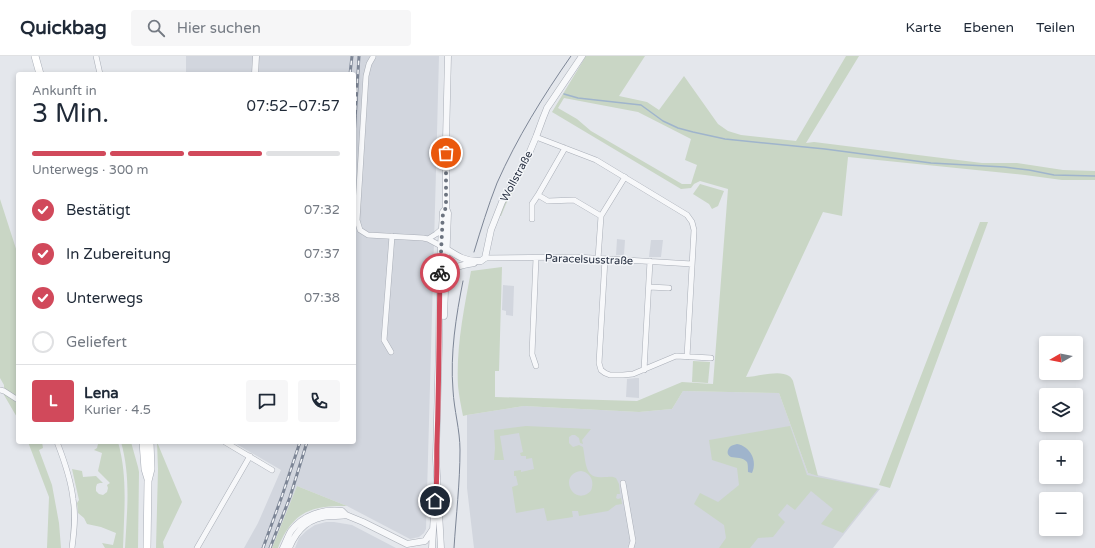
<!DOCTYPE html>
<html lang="de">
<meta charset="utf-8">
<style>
body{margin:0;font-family:"Varela Round",sans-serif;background:#f6f6f7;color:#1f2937;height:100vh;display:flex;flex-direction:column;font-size:15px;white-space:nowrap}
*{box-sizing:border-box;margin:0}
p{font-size:13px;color:#747a83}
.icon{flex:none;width:22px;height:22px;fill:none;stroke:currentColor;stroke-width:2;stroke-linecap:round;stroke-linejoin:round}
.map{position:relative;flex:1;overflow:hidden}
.drawer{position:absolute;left:16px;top:16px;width:340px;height:372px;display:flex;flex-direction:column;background:#fff;border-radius:4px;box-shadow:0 2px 6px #0003}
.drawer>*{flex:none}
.needle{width:26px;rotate:261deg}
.tools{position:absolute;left:1039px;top:280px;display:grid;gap:8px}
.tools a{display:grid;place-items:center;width:44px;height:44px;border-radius:4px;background:#fff;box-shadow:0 2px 6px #0003;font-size:20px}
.pin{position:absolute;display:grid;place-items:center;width:34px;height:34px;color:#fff;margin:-17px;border:2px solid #fff;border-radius:50%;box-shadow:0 1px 4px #0007}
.courier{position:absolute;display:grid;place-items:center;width:40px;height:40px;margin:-20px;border:3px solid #d1495b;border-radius:50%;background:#fff;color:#222;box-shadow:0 1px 5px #0007}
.head em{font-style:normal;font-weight:600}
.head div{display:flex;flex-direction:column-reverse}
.head{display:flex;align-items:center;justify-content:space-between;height:68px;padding:0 16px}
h1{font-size:26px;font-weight:600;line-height:30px}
.bar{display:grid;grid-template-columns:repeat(4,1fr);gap:6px 4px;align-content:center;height:48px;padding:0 16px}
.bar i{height:5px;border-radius:3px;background:#e0e1e3}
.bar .on{background:#d1495b}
.bar p{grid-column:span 4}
.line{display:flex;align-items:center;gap:10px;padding:0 16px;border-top:1px solid #e0e1e3}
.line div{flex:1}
.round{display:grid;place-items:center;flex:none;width:42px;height:42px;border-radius:4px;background:#f6f6f7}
ol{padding:0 16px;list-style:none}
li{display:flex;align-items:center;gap:12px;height:44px}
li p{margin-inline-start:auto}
li .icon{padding:4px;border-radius:50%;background:#d1495b;color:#fff;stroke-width:4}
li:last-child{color:#747a83}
li i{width:22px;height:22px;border:2px solid #e0e1e3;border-radius:50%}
header{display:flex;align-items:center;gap:24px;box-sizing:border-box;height:56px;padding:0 20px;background:#fff;border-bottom:1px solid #e0e1e3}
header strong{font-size:19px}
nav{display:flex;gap:22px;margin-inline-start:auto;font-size:14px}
.search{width:280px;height:36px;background:#f6f6f7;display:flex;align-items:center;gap:10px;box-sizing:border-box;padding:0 14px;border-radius:4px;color:#747a83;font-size:15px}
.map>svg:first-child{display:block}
.built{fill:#d2d6de}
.green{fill:#c9d6c5;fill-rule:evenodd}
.water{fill:#9fb4cc}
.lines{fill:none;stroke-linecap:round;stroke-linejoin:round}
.stream{stroke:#9fb4cc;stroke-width:1.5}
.minor-casing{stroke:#a9aeb7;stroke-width:6}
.tertiary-casing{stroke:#a9aeb7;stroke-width:7}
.secondary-casing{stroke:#a9aeb7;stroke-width:8}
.minor{stroke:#f7f8fa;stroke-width:5}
.tertiary{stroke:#f7f8fa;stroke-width:6}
.secondary{stroke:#fff;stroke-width:7}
.tram{stroke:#7d8696;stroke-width:1}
.rail-casing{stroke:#7d8696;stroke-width:3}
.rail{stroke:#f4f6f9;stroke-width:1.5;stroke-dasharray:4.5;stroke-linecap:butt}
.done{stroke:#6c737f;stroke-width:4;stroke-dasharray:0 7.2}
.route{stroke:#d1495b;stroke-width:5}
.labels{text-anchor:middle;stroke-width:3;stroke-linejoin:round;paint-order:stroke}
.street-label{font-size:11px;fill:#2b3445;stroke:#f4f6f9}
</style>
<header>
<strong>Quickbag</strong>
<div class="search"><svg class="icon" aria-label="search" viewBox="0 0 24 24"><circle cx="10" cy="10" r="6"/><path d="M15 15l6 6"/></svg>Hier suchen</div>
<nav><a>Karte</a><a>Ebenen</a><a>Teilen</a></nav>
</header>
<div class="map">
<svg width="1095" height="492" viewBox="0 0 1095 492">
<rect width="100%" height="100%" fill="#e4e7ec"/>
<path class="built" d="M186,0h253l-3,115 -10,358 -2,4 -5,4 -9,2 -63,-33 -50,-20 -25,62h-28l14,-25 23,-53 -48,-28h121v-368h-168z
M617,183l8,1 -1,15h-8z
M651,184h12l-2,17h-12z
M503,229l11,1 -1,30 -7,-1v-4l-4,-1z
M636,322h3v20l-13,-1 1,-18z
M683,335l96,2 29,80 72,16 -47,59h-359l-7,-60v-73l57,-9 115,6 33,-3z
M326,466h8l18,3 44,23h-101l4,-10 7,-7 9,-6z"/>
<path class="green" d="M586,0h59l-26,40 28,6 12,8 25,-34 34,48 10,7 13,4 55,6 50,-85h13l-53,87 8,-1 168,21h35l46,7 32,1v9h-33l-37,-5 -177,-18 -6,59 -19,-4 -77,165c11,0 33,-8 43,-1 2,1 3,3 4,5l25,95 -10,-3 -29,-80 -96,-2 -11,18 -33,3 -115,-6 -57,9 -4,1c-2,-10 -4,-20 -5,-30 -2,-39 6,-77 13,-115l31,-4 -3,104h-4v26l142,4 45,-19 31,2 15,-195 -28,-8 -6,3 -3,4 -10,1 -129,-77zM564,42l74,14 53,27 -6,21 12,5 -6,19h-9l-91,-53 -14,-12 -19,-11z
M526,110v2l-20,36 -5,12h-2l5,-13z
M700,128l24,7 -6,15 -6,3 -3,-5 -16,-10z
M0,143l18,56v164l-14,-24v-10l-4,-7z
M980,166h8l-98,266 -11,-3z
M693,305l17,1 -2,21 -16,-1z
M526,370l65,3 -9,11 1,4 -3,-1 -1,-5 -4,-3h-3l-3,2v6l4,4 6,-2 4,2c3,14 1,33 21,30 5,0 8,-1 12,1l3,6 1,10h-3l-1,4 2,1 3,-1 1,6 -6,1 -8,6 -29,5 -1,-5h-6l1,6 -26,4 -3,-13 -28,5 -4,-26 6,-2 -2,-9h-2v-5l7,-1v2l13,-3 -2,-11 -6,1v-3h-5l-1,-3 3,-1 -4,-19 -19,3 4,24h-10l1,-12 -1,-18zM581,415c7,1 13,7 11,16 0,3 -2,5 -5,7 -16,9 -28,-20 -6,-23z
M790,370l17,49 71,14 -35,44 -22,-9 12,-15 -22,-18 -16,19 -8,-6 -9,11 7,7 -12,15 -15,1 -8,10h-31l7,-10 -2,-13 -30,-21 6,-11 18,9 21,-17 -2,-17 -25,-8 -3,-20z
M28,386h14l1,6 -4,2 13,35 7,38 2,25h-14l2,-51z
M98,386h20c10,35 6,70 5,106h-18l-3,-5 11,2 3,-12 -15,-6 -14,-3 -3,-6 -6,-5 -1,-10 2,-3 -7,-31 10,2 1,6 13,-1 7,7h-3l-3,1 -1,3v4l3,3 4,1 4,-3 1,-4 -1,-3 3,-2 -12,-12 4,-18 -8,-3 3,-2 1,-4z
M121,386h10l7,25 1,5 -1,76h-13c2,-36 6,-71 -4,-106z
M157,386l25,60 -19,40 1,6h-8l2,-79z
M297,430l50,20c-37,-1 -55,7 -69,42h-6z"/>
<path class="water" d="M737,388c13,2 21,17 15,29l-4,-1c0,-3 0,-8 -1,-10 -4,-5 -11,-4 -16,-5 -5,-2 -4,-8 0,-11 1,-1 4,-1 6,-2z"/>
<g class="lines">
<path class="stream" d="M564,38l14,4 63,7 22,16 15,7 15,4 32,7 100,10 106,14 73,4 25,3 25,5 41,1"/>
<g class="minor-casing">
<path id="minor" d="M96,0l4,18
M373,1l-4,7 -3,12 -9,144 3,10 8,5 55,3 5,1 13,7
M536,81l60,23 91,55 5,7 2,8 -7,127
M565,92l-27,47 10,6 26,-1 27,16
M532,163v-15l6,-9
M428,183l8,-5 6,-5
M485,202l91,-1 116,7
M536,202l-4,96 4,12
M598,203l3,-43 24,-39
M605,203l-6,104 2,7 4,3 5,2h13l10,-1 43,-18 35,2
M649,231l20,1
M391,296l-7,-12 8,-104
M644,314l6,-109
M0,334l4,1 14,9
M57,386c7,18 14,37 16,57 3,16 1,33 -1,49
M225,386l47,28
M623,427l10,58 -2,7
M197,492l53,-92"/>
</g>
<g class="tertiary-casing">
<path id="tertiary" d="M255,18l1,-18
M445,192c12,8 21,14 36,13l4,-3 6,-28 11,-28 26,-46 8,-19 7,-19 4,-10 35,-52
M446,220c11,-11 13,-10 28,-13
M444,260l4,-103 -2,-5v-68l2,-84
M283,492c3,-6 5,-12 8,-17 12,-16 32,-22 51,-20l4,4 17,7 44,22 18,-3 8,-12
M289,492c8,-19 20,-31 42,-32 5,0 10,0 15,-1
M432,492l2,-35 2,-13
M441,492l-5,-90 3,-112 1,-84 3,-50 3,-4"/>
</g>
<g class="secondary-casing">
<path id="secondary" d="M35,0l5,18
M143,386l2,27 3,10
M147,492l1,-67 3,-12 -1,-27"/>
</g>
<use href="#minor" class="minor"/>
<use href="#tertiary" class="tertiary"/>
<use href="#secondary" class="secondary"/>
<path class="tram" d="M474,196c7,-23 14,-46 23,-69 20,-45 46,-87 74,-127
M454,492c2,-32 6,-65 6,-98 0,-20 -6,-40 -7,-60 -3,-36 3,-74 10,-109"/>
<g class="rail-casing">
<path id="rail" d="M350,18l2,-18
M354,81l5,-81
M263,492l19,-52 18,-54
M270,492l20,-51 17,-55"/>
</g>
<use href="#rail" class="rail"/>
</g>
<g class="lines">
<path class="done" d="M440,217l3,-61 3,-4v-55"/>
<path class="route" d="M435,445c3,-20 1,-40 2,-60 2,-56 2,-112 3,-168"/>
</g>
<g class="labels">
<g class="street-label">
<text transform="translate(516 120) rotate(-62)" y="4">Wollstraße</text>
<text transform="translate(589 203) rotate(2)" y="4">Paracelsusstraße</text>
</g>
</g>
</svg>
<div class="tools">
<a><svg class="needle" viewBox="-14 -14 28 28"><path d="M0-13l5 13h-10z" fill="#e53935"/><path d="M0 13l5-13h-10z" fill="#747a83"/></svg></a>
<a><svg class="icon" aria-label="layers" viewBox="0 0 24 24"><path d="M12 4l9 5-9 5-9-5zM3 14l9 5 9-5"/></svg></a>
<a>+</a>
<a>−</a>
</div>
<div class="pin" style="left:446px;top:97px;background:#ea580c"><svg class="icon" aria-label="bag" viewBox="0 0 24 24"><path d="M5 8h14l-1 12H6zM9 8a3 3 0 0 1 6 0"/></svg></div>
<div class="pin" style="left:435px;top:445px;background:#1f2937"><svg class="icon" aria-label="home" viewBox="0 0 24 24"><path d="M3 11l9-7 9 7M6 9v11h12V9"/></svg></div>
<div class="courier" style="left:440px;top:217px"><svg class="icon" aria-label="bike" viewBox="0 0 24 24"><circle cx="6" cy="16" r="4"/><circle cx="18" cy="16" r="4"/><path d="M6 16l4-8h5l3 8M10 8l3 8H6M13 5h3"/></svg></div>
<section class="drawer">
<div class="head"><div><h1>3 Min.</h1><p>Ankunft in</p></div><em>07:52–07:57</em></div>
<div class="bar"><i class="on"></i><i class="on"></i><i class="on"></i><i></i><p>Unterwegs · 300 m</p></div>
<ol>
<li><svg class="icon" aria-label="check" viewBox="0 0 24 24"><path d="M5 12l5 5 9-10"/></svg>Bestätigt<p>07:32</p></li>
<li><svg class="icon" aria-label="check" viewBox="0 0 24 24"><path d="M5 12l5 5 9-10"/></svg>In Zubereitung<p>07:37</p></li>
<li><svg class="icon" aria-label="check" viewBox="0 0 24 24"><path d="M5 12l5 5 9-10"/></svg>Unterwegs<p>07:38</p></li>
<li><i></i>Geliefert</li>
</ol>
<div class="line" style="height:72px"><b class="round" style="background:#d1495b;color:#fff">L</b><div><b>Lena</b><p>Kurier · 4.5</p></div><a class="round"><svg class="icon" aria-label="chat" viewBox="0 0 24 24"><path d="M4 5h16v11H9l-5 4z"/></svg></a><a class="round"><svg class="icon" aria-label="phone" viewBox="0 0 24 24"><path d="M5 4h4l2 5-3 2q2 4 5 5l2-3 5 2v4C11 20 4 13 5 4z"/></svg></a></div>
</section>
</div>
